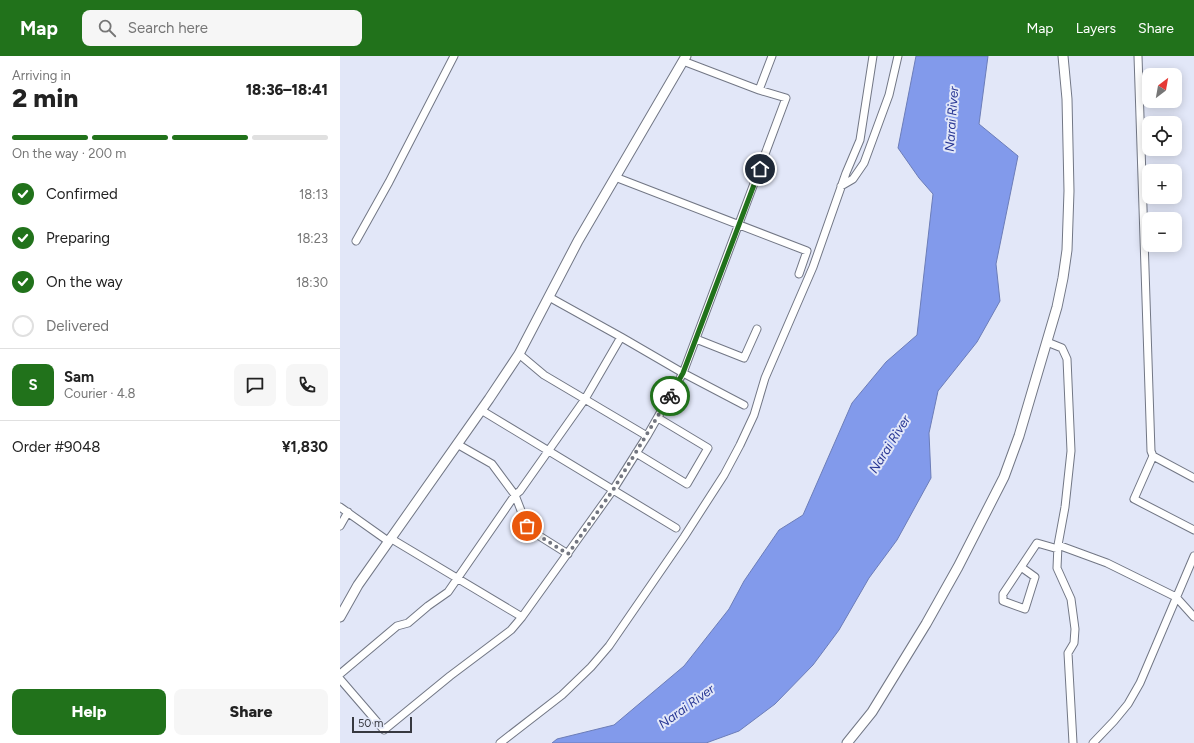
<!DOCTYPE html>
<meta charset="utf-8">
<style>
body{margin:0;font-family:Figtree,sans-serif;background:#f6f6f6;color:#222;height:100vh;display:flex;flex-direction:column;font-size:15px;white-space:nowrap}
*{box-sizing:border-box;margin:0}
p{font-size:13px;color:#767676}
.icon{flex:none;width:22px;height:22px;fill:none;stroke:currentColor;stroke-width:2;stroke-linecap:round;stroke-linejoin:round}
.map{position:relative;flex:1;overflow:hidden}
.drawer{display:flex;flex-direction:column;background:#fff;width:340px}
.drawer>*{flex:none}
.needle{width:26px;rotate:31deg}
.fabs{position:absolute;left:802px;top:12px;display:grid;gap:8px}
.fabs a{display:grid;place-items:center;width:40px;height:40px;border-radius:8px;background:#fff;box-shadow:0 2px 10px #0003;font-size:20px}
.scale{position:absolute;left:12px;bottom:10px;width:60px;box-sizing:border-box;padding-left:4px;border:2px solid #373940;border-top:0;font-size:11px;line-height:14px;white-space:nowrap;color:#373940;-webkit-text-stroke:3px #e2e7f8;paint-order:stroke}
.pin{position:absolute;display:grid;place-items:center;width:34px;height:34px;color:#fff;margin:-17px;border:2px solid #fff;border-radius:50%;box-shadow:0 1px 4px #0007}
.courier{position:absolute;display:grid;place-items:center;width:40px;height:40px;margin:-20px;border:3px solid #21721b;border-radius:50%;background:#fff;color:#222;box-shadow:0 1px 5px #0007}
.summary em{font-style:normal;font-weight:800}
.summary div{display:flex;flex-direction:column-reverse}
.summary{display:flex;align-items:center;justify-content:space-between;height:68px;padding:0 12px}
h1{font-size:26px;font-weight:800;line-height:30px}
.bar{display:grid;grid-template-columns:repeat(4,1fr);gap:6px 4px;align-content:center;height:48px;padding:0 12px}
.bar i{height:5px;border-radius:3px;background:#e0e0e0}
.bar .on{background:#21721b}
.bar p{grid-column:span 4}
.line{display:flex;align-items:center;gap:10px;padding:0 12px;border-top:1px solid #e0e0e0}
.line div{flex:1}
.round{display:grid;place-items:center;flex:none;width:42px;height:42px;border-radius:8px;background:#f6f6f6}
ol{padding:0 12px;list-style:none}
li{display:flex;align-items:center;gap:12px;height:44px}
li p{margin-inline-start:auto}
li .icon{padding:4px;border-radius:50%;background:#21721b;color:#fff;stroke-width:4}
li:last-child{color:#767676}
li i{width:22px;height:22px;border:2px solid #e0e0e0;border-radius:50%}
.action{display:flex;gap:8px;margin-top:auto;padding:8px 12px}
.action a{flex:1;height:46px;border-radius:8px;background:#21721b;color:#fff;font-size:16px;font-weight:800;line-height:46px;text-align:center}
.action a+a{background:#f6f6f6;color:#222}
header{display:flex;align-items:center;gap:24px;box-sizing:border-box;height:56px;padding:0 20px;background:#21721b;color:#fff}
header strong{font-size:19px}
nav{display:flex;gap:22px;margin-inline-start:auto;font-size:14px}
.search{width:280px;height:36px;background:#f6f6f6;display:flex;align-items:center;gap:10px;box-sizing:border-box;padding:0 14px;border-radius:8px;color:#767676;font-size:15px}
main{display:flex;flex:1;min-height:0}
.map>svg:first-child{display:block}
.water{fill:#829aeb;stroke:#6c7db8}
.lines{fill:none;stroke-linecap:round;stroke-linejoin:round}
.minor-casing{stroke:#727785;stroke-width:9}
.tertiary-casing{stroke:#727785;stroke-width:11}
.minor{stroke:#fff;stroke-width:7}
.tertiary{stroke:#fff;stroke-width:9}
.done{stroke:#737680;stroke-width:4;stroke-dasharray:0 7.2}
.route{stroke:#21721b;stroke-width:5}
.labels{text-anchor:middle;stroke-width:4;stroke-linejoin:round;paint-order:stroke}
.water-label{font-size:13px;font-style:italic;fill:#293895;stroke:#e2e7f8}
</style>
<header>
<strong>Map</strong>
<div class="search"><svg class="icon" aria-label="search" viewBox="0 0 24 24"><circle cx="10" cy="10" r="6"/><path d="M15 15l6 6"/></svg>Search here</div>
<nav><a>Map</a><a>Layers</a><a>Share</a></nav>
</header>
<main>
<section class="drawer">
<div class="summary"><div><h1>2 min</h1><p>Arriving in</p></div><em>18:36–18:41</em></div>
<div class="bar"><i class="on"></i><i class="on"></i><i class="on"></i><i></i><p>On the way · 200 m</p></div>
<ol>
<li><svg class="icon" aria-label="check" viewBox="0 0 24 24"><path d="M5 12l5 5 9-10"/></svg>Confirmed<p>18:13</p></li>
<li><svg class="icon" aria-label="check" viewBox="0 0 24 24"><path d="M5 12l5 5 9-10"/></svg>Preparing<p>18:23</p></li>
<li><svg class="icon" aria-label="check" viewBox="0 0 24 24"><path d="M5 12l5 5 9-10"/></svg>On the way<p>18:30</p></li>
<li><i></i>Delivered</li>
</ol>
<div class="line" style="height:72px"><b class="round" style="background:#21721b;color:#fff">S</b><div><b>Sam</b><p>Courier · 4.8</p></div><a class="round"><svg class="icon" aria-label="chat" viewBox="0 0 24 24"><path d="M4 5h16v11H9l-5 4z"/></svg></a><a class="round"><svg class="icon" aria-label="phone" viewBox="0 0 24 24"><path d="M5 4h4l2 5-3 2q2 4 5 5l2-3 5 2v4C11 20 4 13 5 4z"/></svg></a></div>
<div class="line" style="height:52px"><div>Order #9048</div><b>¥1,830</b></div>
<div class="action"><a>Help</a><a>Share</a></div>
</section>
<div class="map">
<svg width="854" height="687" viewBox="0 0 854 687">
<rect width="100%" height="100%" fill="#e2e7f8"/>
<path class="water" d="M576,0h72l-9,68 39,32 -22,108 4,37 -23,41 -39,49 -9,42 2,45 -34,62 -28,38 -30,52 -26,35 -38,39 -36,27 -33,12h-154l5,-4 57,-14 70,-59 45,-57 15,-28 35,-51 24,-15 49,-112 34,-41 31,-27 16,-141 -14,-16 -21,-30z"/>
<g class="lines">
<g class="minor-casing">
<path id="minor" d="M798,0l13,395 2,5 41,22
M419,34l13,-34
M275,121l192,74 -8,23
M501,130l12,-7 11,-16 25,-68 9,-39
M16,185l33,-59 65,-126
M281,281l62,36 61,32
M356,283l48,19 13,-29
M707,286l15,6 5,11 4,92 -6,56 -7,38 -1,23 14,31 4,30 -1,14 -6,10 5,90
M179,298l25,21 103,61
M141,354l195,118
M117,388l35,20 23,31 12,31 6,6 35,22
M296,397l51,31 21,-36 -50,-30
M813,400l-19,43 60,31
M0,451l48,34
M0,470l8,-14
M50,482l132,79
M718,489l49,18 69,34 18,20
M681,511l14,10 -10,32 -22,-8v-7l34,-51 21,6
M0,618l57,-48 11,-3 20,-17 20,-14 67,-97 5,-4 65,-92 36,-62 -72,-40
M0,623l44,51 66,-54 61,-46 11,-13 91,-127 34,-54 36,-63 103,-275 -27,-8 -76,-29
M160,687l62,-48 29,-28 18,-21 75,-109 40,-62 16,-30 14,-30 11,-37 48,-111 33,-94 14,-33 13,-84
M753,687l21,-22 14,-17 12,-21 54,-127"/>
</g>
<g class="tertiary-casing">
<path id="tertiary" d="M0,561l18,-32 131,-186 30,-45 59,-113 108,-185
M507,687l25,-31 54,-88 32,-57 46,-90 15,-41 38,-129 6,-29 4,-28 2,-59 -2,-92 -4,-43"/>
</g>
<use href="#minor" class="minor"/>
<use href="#tertiary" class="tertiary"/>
</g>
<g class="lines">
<path class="done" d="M187,470l6,6 35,22 45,-64 57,-94"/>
<path class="route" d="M330,340l13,-23 77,-204"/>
</g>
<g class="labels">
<g class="water-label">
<text transform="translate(611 63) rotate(-86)" y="5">Narai River</text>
<text transform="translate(549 388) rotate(-58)" y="5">Narai River</text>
<text transform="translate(346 650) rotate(-36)" y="5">Narai River</text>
</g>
</g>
</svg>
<div class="fabs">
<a><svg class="needle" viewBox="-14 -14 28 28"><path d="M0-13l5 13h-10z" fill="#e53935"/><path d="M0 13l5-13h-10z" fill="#767676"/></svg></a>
<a><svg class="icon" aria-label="locate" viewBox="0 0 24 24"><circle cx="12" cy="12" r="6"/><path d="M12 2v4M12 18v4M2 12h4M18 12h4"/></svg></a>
<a>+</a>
<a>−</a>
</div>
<div class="scale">50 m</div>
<div class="pin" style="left:187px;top:470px;background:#ea580c"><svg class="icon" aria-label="bag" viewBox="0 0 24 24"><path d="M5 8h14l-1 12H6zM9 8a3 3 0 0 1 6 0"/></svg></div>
<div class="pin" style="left:420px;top:113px;background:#1f2937"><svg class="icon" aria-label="home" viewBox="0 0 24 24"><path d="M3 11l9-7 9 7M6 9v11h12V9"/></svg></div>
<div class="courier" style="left:330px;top:340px"><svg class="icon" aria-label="bike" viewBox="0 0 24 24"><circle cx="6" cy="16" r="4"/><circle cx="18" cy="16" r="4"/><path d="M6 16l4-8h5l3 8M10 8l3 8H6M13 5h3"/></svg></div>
</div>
</main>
